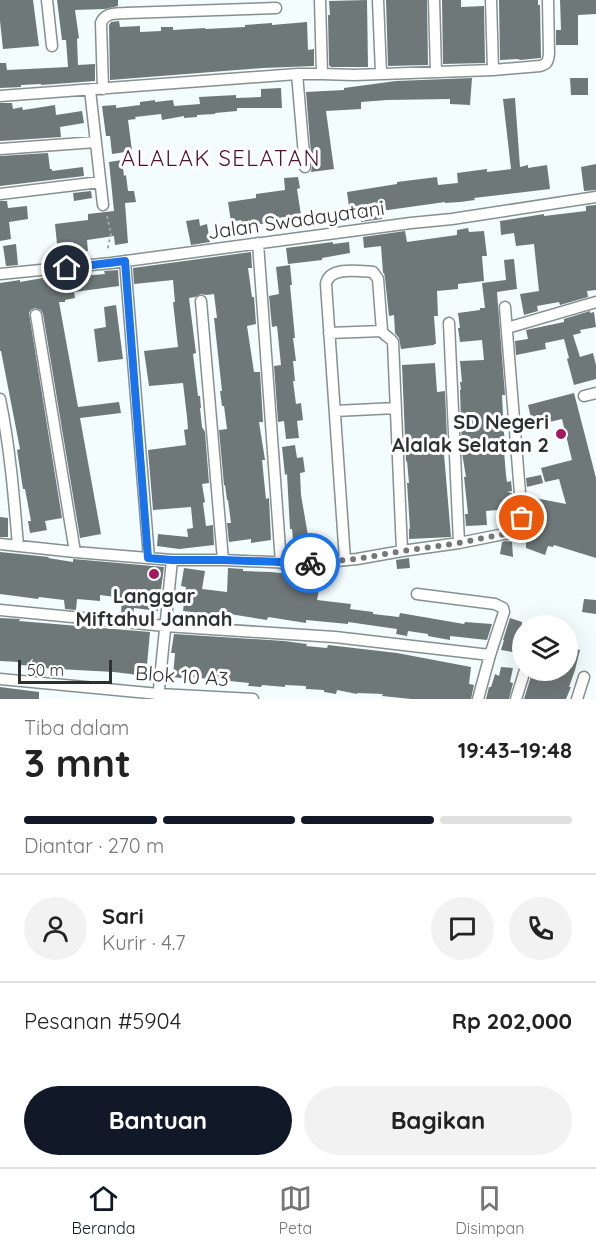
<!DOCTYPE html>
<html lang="id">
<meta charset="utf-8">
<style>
body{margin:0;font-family:Quicksand,sans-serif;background:#f2f2f2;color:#222;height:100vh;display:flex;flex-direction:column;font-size:22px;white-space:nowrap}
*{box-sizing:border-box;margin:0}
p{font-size:20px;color:#767676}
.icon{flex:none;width:33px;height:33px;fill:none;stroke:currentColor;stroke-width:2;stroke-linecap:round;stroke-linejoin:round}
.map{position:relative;height:699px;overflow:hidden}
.sheet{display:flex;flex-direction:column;background:#fff;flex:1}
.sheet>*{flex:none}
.controls{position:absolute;left:512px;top:615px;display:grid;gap:12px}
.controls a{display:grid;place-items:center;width:66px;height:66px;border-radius:50%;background:#fff;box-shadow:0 6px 24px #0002;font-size:30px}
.scale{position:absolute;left:18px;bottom:15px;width:94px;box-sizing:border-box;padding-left:6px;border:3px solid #2e3132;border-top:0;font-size:16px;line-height:21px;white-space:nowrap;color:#2e3132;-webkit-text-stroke:4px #fff;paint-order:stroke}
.pin{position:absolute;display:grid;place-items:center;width:51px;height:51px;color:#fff;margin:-26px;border:3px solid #fff;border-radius:50%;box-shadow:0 2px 6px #0007}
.courier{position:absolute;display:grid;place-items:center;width:60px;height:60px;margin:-30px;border:4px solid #1a73e8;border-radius:50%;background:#fff;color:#222;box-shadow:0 2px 8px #0007}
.headline em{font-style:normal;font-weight:700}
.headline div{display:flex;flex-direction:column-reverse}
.headline{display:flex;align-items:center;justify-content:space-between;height:102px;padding:0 24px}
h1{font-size:39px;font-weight:700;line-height:45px}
.bar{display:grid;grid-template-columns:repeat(4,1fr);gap:9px 6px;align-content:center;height:72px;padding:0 24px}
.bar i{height:8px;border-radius:4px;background:#e0e0e0}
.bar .selected{background:#111827}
.bar p{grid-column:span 4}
.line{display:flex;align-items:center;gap:15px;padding:0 24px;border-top:2px solid #e0e0e0}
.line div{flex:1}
.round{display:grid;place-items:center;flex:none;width:63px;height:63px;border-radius:32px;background:#f2f2f2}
.primary-button{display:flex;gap:12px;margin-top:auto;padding:12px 24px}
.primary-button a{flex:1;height:69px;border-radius:36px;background:#111827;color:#fff;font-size:24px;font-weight:700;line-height:69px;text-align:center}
.primary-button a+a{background:#f2f2f2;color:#222}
.tab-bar{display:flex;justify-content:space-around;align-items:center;height:84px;border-top:2px solid #e0e0e0;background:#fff;font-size:16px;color:#767676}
.tab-bar a{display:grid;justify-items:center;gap:3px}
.tab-bar .selected{color:#111827}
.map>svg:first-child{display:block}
.building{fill:#6f7879}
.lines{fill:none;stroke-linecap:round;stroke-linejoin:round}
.street-casing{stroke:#869090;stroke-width:13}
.path{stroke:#a0a7a8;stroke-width:2;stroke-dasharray:3 3;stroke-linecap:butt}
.street{stroke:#fff;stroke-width:10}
.done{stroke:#737879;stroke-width:6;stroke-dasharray:0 10.8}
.route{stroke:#1a73e8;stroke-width:8}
.poi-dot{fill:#a3175e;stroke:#fff;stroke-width:2}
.labels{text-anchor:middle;stroke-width:6;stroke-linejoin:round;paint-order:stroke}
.street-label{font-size:20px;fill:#2e3132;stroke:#fff}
.poi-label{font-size:20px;font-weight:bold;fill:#2e3132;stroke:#fff;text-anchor:end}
.quarter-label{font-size:22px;letter-spacing:1.5px;fill:#51102e;stroke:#fff}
</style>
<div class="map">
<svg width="596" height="699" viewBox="0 0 596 699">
<rect width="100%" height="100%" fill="#f3fdfe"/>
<path class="building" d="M0,0h33l6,46 -36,3 -3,-28z
M57,0h61v6l-13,3 -30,1 4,28 -2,1 1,26 17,-1v17l-54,4v-1l-20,1v2l-21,1v-25h6l1,7 61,-3 -2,-27h-4z
M367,0l1,67h-37l-2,-2 -1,-50h2l-1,-14z
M386,0h41l1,65 -40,1z
M442,0h19v7l23,-1 1,57 -42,1z
M499,0h39v5h2l1,53 -21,2 -2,-1 -18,1z
M560,0h36v14l-18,1v30h-22v-15h5z
M119,21l1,6 20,-1v6l21,-1v-4h12v3l32,-2v1l40,-2v-2l27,-2v2l35,-3 1,28 6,-1v17l-51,2 -153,12 -1,-55 2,-3z
M472,78l-2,27 -20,-1v-5l-63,1 -26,2v7l-35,2 8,58 -23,3 1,-6 -6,-74 38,-2v-2l52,-7z
M570,78h18v17h-17z
M281,88l1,20h-45v3l-22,2v1l-18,1v2l-13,1v-2l-22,4 -1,-6 -26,3 1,2 -8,1 4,31 -20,3 -2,-18h-4l-4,-30 14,-1v3l24,-3v-3l15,-2v2l18,-2 1,6 26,-2 -1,-7 37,-2v3l25,-1v-8z
M515,98l5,69 8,-2v3l19,-3 3,24 -76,9 1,2 -15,2 -15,1v-1l-64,9 1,8 -21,3 -1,-9 -10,1 -3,-22 50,-8v-2l40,-5 1,8 20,-2 -1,-10 30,-4v3l24,-3 -8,-70z
M0,103h12l1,6 9,-2 1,3 32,-5 1,10 26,-4 2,12 -24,4 1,10 -61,4z
M48,153l2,16h2v2l31,-4 1,9 -84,10v-30z
M122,160l2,16 2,-1 2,16h6l2,11 -11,1 3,40 -13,2 -1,-9 -27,4 1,11 -14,1 -1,-10 -16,2 -2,-20 33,-4v-6l26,-3 -5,-49z
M596,164v26l-12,1 -3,-24z
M298,177l2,11 -3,1 4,26 -30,4 1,4 -12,1 -1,-2 -17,2 -1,-4 -10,2 -3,-20 28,-4v-4l29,-4 -1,-12z
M91,191l1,7 -18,3 -1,-8z
M0,201h7l1,7 19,-2 1,13 -19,3 2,17 -11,2z
M596,205v85l-9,1 1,6 -28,8 -1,-3 -22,4 1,5 -14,4 -4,-21 19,-3 -5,-47 -18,2 -2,-13 -13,2 -1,-14 44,-7v2l42,-5v-5z
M199,219l1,7 7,-2 3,18 -19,3 -5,-24z
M468,228l1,4 15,-1 3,25h-5l2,25 -26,3v5l-21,2 1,25h-4l2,28h-2v1l-33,4 -2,-11 -4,-5 -1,-18 -5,1 -4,-38 -1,-5h-1l-2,-27 -17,2 -1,-11 42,-6 2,11 50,-7v-5z
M333,242v2l16,-2 1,11 -28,5v2l-34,4 -2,-16z
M16,244l2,21 -12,1 -3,-20z
M251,252l1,16h-4l4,29h2l2,27 -9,2 7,46h6l3,50h-4l6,38h-3l4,39 3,-1 2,42 -20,3v-4l-22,3 -2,-19h4l-3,-23h-1l-2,-15h-1l-5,-55 8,-1 -3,-23h-2l-2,-15h2l-8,-73h3l-3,-24 -8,1 -5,-1 -6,3 -6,1 7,55 -3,1 5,42h2l1,12h-1l2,19 3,5 4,51 -7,1 3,18 -2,1 3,23 7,-1 1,20 -35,4 -22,-3 1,-12 30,3 -1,-8 6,-1 -2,-21 -38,3 -5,-60 38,-5 -2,-15 4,-1 -1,-12 -4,-34 -34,3 -5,-35 34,-4 -5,-45h2l-2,-22 -39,4 -1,-16z
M514,259l3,30 -20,3 8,103h-3l1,20h-1l4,36h-2l2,24 1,7 4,-1 1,10 -5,1 5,1 1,6 -5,1 1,9 -23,2 1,14 -21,1 -1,-12h3l-4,-37h2l-4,-24 -2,-63h1l-1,-8h2l-2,-21 24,-1 -2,-20 -22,2 -2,-14h2l-2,-15 22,-3v-2h5l-3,-25 24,-3 -2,-20z
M290,265l2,20h-2l5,53h-2l3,23h-3l2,20h-2l3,23 5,-1 2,17 -6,1 2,17 -13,1 -2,-18 -6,1 -4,-56 7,-1 -4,-39 -5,1 -3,-31 10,-2 -3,-27z
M118,270l1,16 -45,6 1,6 -10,2v2h-6l19,105 41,-5 2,11 -41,5 21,116 -21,4 -37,-224 -2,-4 -6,-2 -4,2 -2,3 33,205 -17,3 2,9 -17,3 -2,-12h3l-6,-32h-2l-6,-39 3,-1 -19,-98h-1v-68l20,-3v2l23,-4v2l40,-7v3l22,-2 -1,-3z
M116,305l7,54 -25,3 -4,-33 12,-2 -2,-20z
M590,311v2l4,-1 2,15 -16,3 1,3 -8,2 7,22 13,-4 3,12v14l-22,6 -7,-26 2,-1 -5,-19 -19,4 1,6 -30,6 -1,-14 13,-2 -2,-9 38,-8v-3z
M435,363l2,29 8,-1 2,47h-3v16l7,83 -42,2v-10h1l-3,-46h2l-2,-22 -1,1 -4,-97z
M574,393l22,85v80l-42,-13 -1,2 -5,-1 -3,9 -19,-7v-9l7,-21h-4l1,-21 36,7 -7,-25 -14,3 -4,-14 31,-8 -10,-41 -29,7 -5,-21z
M295,445l2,13 6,-1 2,15 -5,1 1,22 9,52 -16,2 -2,-20h-2l-3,-55 -2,1 -3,-28z
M541,475l2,8 -16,4 -1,-9z
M0,517l8,1v19h-8z
M506,541l6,1 1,15 -13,-3 2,-12z
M0,552l49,5 -1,1 25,4v-3l91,8 -6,44 -24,-3 -1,7 -12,-1 1,-16 -22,-3v6l-23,-2 -1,11 -11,-1 -1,-9 -25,-3 -1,2 -38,-5z
M409,558l1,10 -13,1 -1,-9z
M184,568l21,3 -3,18 25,3 1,-24 15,1v2l28,1 36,4 1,-3 14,2 -5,25 34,4 -1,5 23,3v2l26,3 1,-4 64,11 1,-2 27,2 -5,16 -37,-4v4l-22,-4v-2l-20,-3 -1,5 -11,-2 1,-5 -49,-7v2l-42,-4v3l-38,-6 -1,3 -37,-6 -1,9 -29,-2 1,-8 -18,-2 3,-24 -5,-1z
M584,599l12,1v14l-14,-2z
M0,618l20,1 -1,2 131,11 -4,44 -32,-4 -75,-4v-2l-20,-1v-3l-19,-1z
M510,618l12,4v18l-4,13 -17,-3 3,-10h-1z
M174,634l110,7 23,3 -1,2 21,2 1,-3 69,8 74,14 -2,17 5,1 -3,14h-60l-29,-3 1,-2 -26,-1v1l-20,-4 -1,4 -12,-2v-2l-18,-1v-3l-21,-1v2l-23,-2 -1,2 -13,-1 1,-3 -59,-6 -1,2 -16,-2 2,-24h-4z
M567,646l13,4 -5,20 -6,17h2l-5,12h-42l9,-29 21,5 1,-5h12z
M501,667l12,1 -3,14 3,1 -4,16h-23l3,-12h2l4,-13 4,2z
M0,687l39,5v7h-39z"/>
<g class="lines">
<g class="street-casing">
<path id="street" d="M47,0l5,46
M378,0l3,73
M434,0l2,72
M491,0l2,70
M297,74l8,93
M322,74l32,1 139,-5 47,-4c7,-2 8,-4 9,-12l-1,-54
M103,89l-2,-66c4,-11 15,-9 25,-10l150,-5
M90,90l13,115
M0,96l297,-22h25l-2,-74
M0,149l96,-7
M0,194l100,-12
M258,243l23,320
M125,261l24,297
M0,274l111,-11 300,-40 41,-4 144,-22
M201,301l22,259
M36,315l39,237
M449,323l10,220
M507,328l89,-26
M329,333l53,-2
M584,396l12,-3
M0,399c10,48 14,98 18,147
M335,411l61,-3
M0,544l75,8 97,8h51l70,3h23l41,-4 45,-8 57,-8 50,-10 8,-4 3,-4 2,-7 -17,-211
M345,560l-19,-276c3,-18 33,-13 47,-12l5,7 4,52c2,5 8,6 11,11l9,209
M417,594l78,10 8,4 1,4 -14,43 -12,44
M0,610l165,16 170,11 155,18
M0,679l159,15 94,5
M158,699l14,-139
M516,699l9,-29
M577,699l7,-22"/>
</g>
<path class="path" d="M107,216l4,18 -3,13 1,4"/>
<use href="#street" class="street"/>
</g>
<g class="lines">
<path class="done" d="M310,563l47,-4 45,-8 57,-8 50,-10 8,-4 3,-4 2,-7"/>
<path class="route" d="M67,268l58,-7 23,297 24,2h51l87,3"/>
</g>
<g class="poi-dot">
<circle cx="561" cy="434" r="6"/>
<circle cx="154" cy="574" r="6"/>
</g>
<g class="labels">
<g class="street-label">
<text transform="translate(296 220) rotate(-8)" y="7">Jalan Swadayatani</text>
<text transform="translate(182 676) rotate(4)" y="7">Blok 10 A3</text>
</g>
<g class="poi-label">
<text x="549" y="429">SD Negeri<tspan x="549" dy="23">Alalak Selatan 2</tspan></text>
<text x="154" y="603" text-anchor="middle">Langgar<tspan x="154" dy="23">Miftahul Jannah</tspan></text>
</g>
<g class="quarter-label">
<text x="221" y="166">ALALAK SELATAN</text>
</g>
</g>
</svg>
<div class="controls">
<a><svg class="icon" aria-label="layers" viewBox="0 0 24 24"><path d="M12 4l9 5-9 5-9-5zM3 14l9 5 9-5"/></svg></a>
</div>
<div class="scale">50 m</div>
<div class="pin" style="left:522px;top:518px;background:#ea580c"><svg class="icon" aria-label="bag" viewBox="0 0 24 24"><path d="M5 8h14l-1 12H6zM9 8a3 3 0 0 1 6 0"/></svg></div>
<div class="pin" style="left:67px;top:268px;background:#1f2937"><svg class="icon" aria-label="home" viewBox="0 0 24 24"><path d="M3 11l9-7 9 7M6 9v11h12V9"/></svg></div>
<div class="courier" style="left:310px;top:563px"><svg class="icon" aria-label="bike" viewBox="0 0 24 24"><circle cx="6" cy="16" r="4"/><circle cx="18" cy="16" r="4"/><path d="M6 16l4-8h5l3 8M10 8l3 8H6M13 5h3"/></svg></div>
</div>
<section class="sheet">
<div class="headline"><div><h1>3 mnt</h1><p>Tiba dalam</p></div><em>19:43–19:48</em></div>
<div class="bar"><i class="selected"></i><i class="selected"></i><i class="selected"></i><i></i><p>Diantar · 270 m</p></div>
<div class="line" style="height:108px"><a class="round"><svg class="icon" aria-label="person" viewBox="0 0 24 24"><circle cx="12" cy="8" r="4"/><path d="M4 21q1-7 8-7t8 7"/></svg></a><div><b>Sari</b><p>Kurir · 4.7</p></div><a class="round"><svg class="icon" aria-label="chat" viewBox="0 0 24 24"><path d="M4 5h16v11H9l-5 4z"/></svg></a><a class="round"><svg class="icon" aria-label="phone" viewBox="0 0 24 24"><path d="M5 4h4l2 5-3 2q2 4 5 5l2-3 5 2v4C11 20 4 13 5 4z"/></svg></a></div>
<div class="line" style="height:78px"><div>Pesanan #5904</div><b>Rp 202,000</b></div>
<div class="primary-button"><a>Bantuan</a><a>Bagikan</a></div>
</section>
<nav class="tab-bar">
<a class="selected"><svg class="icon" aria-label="home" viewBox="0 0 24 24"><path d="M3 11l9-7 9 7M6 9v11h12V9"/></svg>Beranda</a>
<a><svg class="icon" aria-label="map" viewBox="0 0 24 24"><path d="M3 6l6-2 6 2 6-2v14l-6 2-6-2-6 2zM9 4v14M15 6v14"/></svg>Peta</a>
<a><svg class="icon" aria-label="saved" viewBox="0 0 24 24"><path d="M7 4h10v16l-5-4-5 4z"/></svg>Disimpan</a>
</nav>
